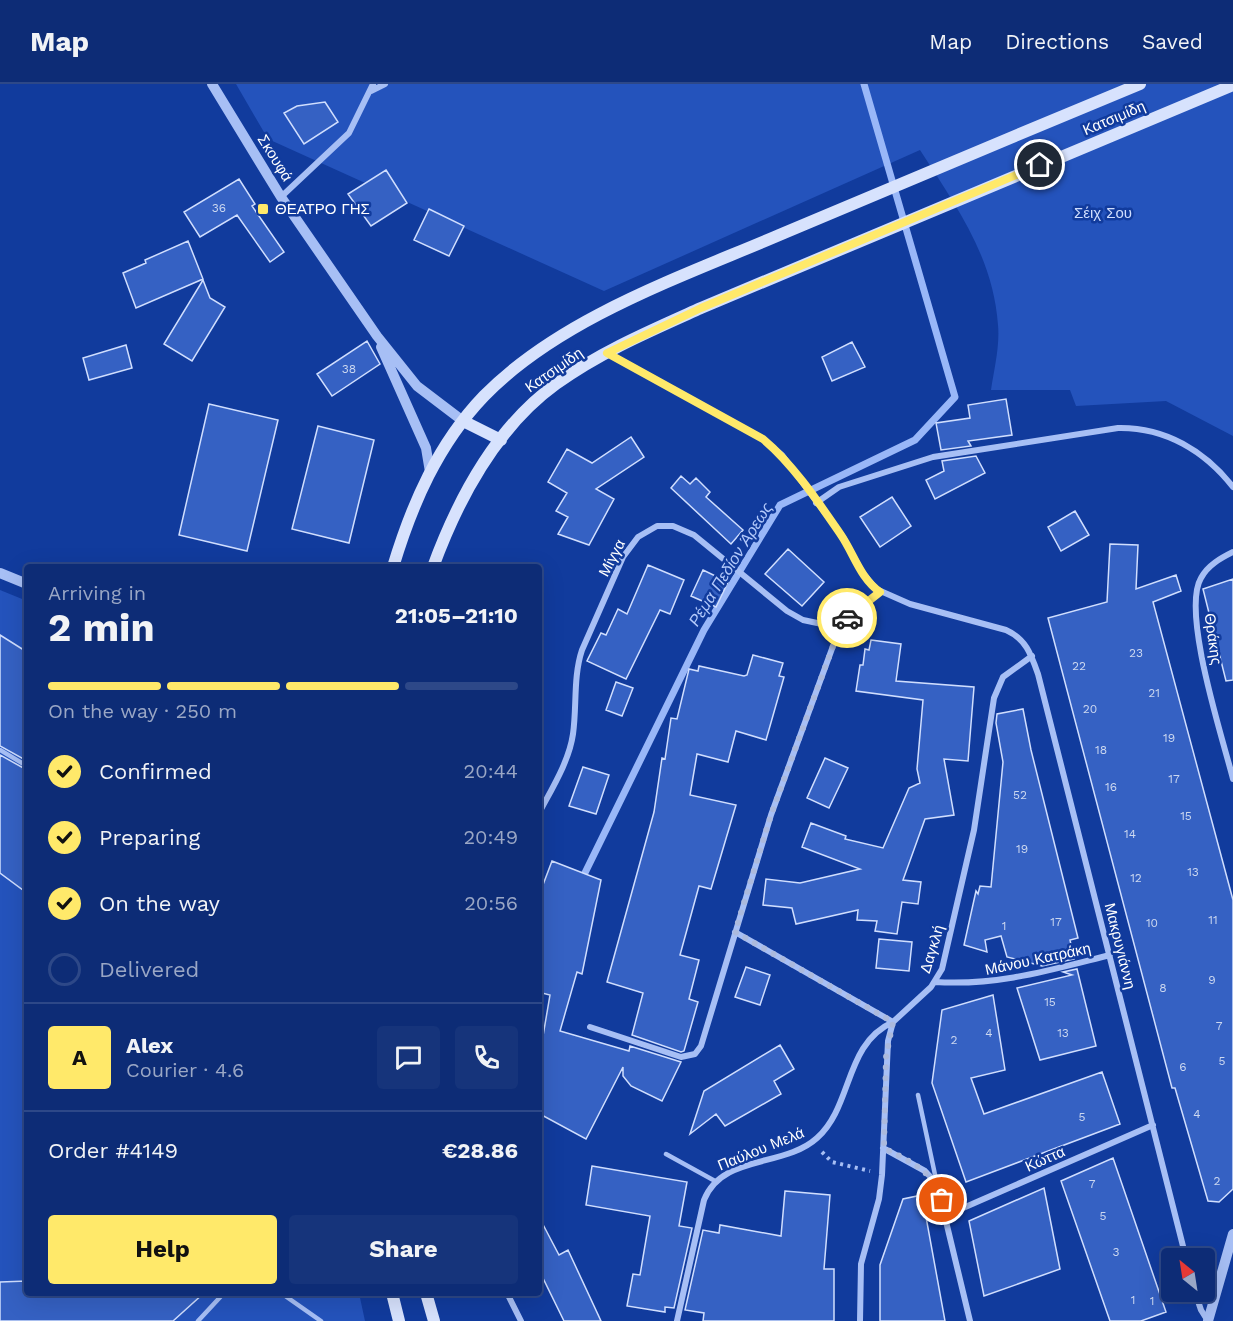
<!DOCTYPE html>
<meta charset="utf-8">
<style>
body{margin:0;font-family:"Work Sans",sans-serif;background:#16347b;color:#f1f3f6;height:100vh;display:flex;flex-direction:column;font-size:22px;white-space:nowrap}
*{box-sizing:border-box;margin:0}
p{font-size:20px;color:#9aa7c5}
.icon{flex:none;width:33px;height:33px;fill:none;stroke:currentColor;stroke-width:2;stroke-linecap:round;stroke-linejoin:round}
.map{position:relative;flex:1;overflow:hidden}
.panel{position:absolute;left:24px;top:480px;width:518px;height:732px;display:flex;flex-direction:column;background:#0d2c76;border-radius:6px;box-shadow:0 6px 24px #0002,0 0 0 2px #2d4888}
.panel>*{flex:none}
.needle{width:39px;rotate:330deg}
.controls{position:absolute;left:1161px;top:1164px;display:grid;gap:12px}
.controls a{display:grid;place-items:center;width:54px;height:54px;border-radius:6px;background:#0d2c76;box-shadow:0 6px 24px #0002,0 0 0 2px #2d4888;font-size:30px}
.pin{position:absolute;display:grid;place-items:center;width:51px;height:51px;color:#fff;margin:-26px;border:3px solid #fff;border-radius:50%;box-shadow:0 2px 6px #0007}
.courier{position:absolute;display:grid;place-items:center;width:60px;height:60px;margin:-30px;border:4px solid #ffe96a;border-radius:50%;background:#fff;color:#222;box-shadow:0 2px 8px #0007}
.overview em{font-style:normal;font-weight:700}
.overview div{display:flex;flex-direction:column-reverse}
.overview{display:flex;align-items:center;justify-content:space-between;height:102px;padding:0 24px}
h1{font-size:39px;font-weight:700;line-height:45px}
.bar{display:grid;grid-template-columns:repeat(4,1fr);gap:9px 6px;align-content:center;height:72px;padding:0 24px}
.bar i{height:8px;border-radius:4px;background:#2d4888}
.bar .on{background:#ffe96a}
.bar p{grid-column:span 4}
.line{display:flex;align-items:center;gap:15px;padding:0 24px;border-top:2px solid #2d4888}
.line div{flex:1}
.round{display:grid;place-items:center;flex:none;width:63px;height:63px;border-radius:6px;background:#16347b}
ol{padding:0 24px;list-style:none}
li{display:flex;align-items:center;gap:18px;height:66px}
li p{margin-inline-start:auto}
li .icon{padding:6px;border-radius:50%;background:#ffe96a;color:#111;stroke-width:4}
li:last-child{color:#9aa7c5}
li i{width:33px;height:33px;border:3px solid #2d4888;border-radius:50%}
.primary-button{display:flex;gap:12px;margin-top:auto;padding:12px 24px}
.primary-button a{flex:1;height:69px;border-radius:6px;background:#ffe96a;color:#111;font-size:24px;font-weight:700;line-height:69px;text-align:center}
.primary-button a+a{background:#16347b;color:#f1f3f6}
header{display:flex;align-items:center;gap:36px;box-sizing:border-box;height:84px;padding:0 30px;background:#0d2c76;border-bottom:2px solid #2d4888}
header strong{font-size:28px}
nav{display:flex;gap:33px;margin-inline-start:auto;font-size:21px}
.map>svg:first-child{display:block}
.green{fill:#2453bc}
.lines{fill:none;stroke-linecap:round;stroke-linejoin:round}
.stream{stroke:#99b7f8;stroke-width:7}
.building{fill:#3561c3;stroke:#d0defe;stroke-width:1.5}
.path{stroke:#a7bff5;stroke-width:4;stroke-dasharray:3 4.5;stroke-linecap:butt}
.service{stroke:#a7bff5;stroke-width:4.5}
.minor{stroke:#a7bff5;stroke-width:6}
.tertiary{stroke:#a7bff5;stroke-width:10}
.secondary{stroke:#d7e2fd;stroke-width:12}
.done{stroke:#acbadd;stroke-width:6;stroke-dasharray:0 10.8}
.route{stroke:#ffe96a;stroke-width:8}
.poi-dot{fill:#ffe96a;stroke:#113b9d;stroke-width:2}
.labels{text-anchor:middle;stroke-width:5;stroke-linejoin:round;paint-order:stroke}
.number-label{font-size:12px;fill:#ccd8f0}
.street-label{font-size:15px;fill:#fff;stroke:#113b9d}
.poi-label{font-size:15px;fill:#fff;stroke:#113b9d;text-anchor:start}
.park-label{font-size:15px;fill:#d0defe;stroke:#113b9d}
.water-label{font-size:16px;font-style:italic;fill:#b4cafb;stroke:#113b9d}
</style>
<header>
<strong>Map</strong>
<nav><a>Map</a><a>Directions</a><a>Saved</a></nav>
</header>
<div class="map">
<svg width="1233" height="1237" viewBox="0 0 1233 1237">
<rect width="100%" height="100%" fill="#113b9d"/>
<path class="green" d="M236,0h997v352l-67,-35 -90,5 -6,-16h-79c3,-20 9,-44 7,-65 -5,-69 -42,-119 -78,-175l-316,141 -336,-152z
M0,506l27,11v692h332l6,28h-365z"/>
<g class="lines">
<path class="stream" d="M581,797l123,-251 76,-125 135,-65 40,-43 -91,-313"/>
</g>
<path class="building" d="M325,18l13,20 -34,22 -20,-31 13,-7z
M386,86l21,33 -36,23 -23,-32z
M239,95l16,25 -3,2 32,46 -14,10 -33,-47 -37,22 -16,-25z
M429,125l35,17 -15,30 -35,-16z
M188,157l15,38 -67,29 -13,-35 23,-10 -1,-3z
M203,196l7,18 15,9 -33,54 -28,-17z
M367,257l13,23 -48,32 -15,-22z
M852,258l13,25 -33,14 -10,-24z
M126,261l6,23 -43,12 -6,-22z
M1006,315l6,36 -44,6 3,5 -30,4 -5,-27 34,-5 -2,-13z
M209,320l69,16 -31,131 -68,-16z
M318,342l56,14 -25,103 -57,-14z
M631,353l13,20 -48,32 18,10 -25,46 -31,-11 10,-17 -12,-6 11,-18 -19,-11 19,-33 25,14z
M976,372l9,17 -50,26 -9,-19 18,-9 -2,-10z
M681,392l9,8 6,-6 14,14 -4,5 37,33 -12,14 -60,-56z
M892,413l19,29 -31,21 -20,-30z
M1075,427l14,24 -28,16 -13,-24z
M1110,460l28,1 -2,44 40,-14 5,16 -28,11 80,298v289l-14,13 -11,-1 -33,-113h-3l-124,-470 59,-16z
M788,465l36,33 -22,24 -37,-32z
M648,481l36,15 -14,34 -10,-4 -34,69 -39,-18 14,-28 5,2 12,-26 9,5z
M703,486l25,12 -12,25 -25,-11z
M1233,495v101l-7,1 -23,-92z
M0,551l27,17v109l-27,-15z
M871,556l30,4 -5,37 78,6 -6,74 -24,-2 10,56 -29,4 -22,61 18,2 -3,22 -16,-2 -5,32 -22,-3 2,-10 -20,-1 1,-10 -62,14 -4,-16 -29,-3 3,-26 34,4 60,-14 -58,-22 9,-24 35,13 -1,3 38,9 26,-60 11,-5 -3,-14 6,-69 -67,-9 4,-26h3l2,-16 4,1z
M753,571l30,8 -4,13 5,1 -18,63 -30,-9 -8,31 -31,-8 -7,41 46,10 -25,84 -12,-3 -19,69 19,5 -10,39 9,3 -14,49 -3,1 -49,-17 11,-42 -36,-11 47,-170 8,-54 3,1 6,-41 6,1 12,-50 9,2 1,-5 45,10 3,-1z
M616,598l17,6 -11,28 -16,-6z
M1023,625l8,41 47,188 -8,2 4,19 -32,7 -35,-9 -6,-21 -16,4 2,12 -23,-7 12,-54 2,3 2,-8 11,1 12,-125 -7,-39 1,-9z
M0,671l27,15v123l-27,-20z
M825,674l23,10 -19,40 -22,-10z
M583,683l26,8 -13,39 -27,-8z
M552,777l49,19 -19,94 -5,-2 -17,59 69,20 1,-5 51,16 -19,39 -31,-15 -8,-10v-9l-37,72 -48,-26 1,-77h4l7,-41 -12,-3v-94z
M879,855l33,3 -3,29 -33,-3z
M746,883l24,8 -10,30 -25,-8z
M1077,885l19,77 -56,14 -23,-72 55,-13 -9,-3z
M993,911l12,75 -34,8 13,36 118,-42 18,52 -154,58 -34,-99 10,-73z
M780,961l14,24 -20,12 7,13 -56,32 -9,-12 -26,20 14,-43z
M1113,1074l53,154 -25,9h-31l-49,-140z
M592,1082l95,16 -8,44 13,2 -18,80 -9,-1v5l-38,-6 6,-32 7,1 10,-59 -64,-11z
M1044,1104l16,81 -76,27 -15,-75z
M785,1107l45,4 -6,74h10v52h-131l1,-8 -19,-3 18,-80 16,3 1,-8 61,11z
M922,1111l23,126h-65v-56l23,-66z
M538,1131l21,40 9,-5 33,71h-37l-26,-53z
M27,1197v12h177l-31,28h-173v-39z"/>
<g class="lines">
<path class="path" d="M822,1068l10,10 38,9"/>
<path class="service" d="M0,666l27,16
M918,1011l19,89
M666,1070l49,27
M281,1209l40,28
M198,1237l26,-28"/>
<path class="minor" d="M371,7l14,-7
M281,113l68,-64 24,-49
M608,269l155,86 19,16 61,82 19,35 14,17 34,15 96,26c20,9 25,24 32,44l148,584
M816,419l23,-16 94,-30 185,-29c47,-1 87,23 115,59
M1233,468c-12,6 -25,13 -32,26 -20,34 22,161 32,201
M538,731c13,-25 31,-53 35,-81 4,-28 0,-57 9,-84l41,-93 15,-20 19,-11h16l21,9 93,76 16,9 38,8
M735,848l158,90
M935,898c63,4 115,-12 175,-27
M590,943l91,30 14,-3 6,-8 70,-231 62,-169 14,-29 33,-25
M883,1064l42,23 12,13 33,137
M947,1131l206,-90
M1195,1208l6,18 7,11
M507,1209l14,28
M677,1237l27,-121c18,-46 80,-32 113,-62 36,-32 27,-94 76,-116
M860,1237l1,-57 18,-65 3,-24 6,-134 5,-19 38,-35 11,-18 32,-139 20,-132 9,-21 29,-21"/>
<path class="tertiary" d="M212,0l69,113 96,139 40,50 46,35
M381,263l45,101 4,24
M0,489l27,11
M1208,1237l25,-87"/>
<path class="secondary" d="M463,337l38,19
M393,483c19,-63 45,-123 91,-171 77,-79 200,-120 300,-163 119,-50 237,-100 356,-149
M433,483c25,-68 62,-139 123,-183 44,-32 96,-54 145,-76l532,-223
M392,1209l7,28
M426,1209l8,28"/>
</g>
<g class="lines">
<path class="done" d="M847,534l-14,28 -62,169 -36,117 158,90 -7,35 -2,91c25,13 49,22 58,52"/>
<path class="route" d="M847,534l33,-26c-20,-14 -26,-38 -39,-57 -22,-32 -48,-71 -78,-96l-156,-86 94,-45 339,-143"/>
</g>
<rect class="poi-dot" x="257" y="119" width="12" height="12" rx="3"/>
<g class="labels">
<g class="number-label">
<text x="219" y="128">36</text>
<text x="349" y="289">38</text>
<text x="1136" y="573">23</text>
<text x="1079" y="586">22</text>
<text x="1154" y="613">21</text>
<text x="1090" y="629">20</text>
<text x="1169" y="658">19</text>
<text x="1101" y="670">18</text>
<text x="1174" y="699">17</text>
<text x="1111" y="707">16</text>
<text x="1020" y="715">52</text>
<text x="1186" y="736">15</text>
<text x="1130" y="754">14</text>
<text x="1022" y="769">19</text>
<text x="1193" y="792">13</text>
<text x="1136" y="798">12</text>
<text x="1213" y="840">11</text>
<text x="1056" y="842">17</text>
<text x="1152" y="843">10</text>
<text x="1004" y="846">1</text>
<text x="1212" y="900">9</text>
<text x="1163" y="908">8</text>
<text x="1050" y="922">15</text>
<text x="1219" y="946">7</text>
<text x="989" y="953">4</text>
<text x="1063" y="953">13</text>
<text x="954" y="960">2</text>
<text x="1222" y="981">5</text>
<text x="1183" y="987">6</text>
<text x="1197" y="1034">4</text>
<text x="1082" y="1037">5</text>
<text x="1217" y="1101">2</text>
<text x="1092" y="1104">7</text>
<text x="1103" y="1136">5</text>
<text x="1116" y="1172">3</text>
<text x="1133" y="1220">1</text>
<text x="1152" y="1221">1</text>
</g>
<g class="street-label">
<text transform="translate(1114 34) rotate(-23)" y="5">Κατσιμίδη</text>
<text transform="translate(275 74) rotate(58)" y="5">Σκουφά</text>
<text transform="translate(554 286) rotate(-35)" y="5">Κατσιμίδη</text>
<text transform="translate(612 474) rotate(-62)" y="5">Μίγγα</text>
<text transform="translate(1213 555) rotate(82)" y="5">Θράκης</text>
<text transform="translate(1120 862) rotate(76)" y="5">Μακρυγιάννη</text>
<text transform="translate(932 865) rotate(-73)" y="5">Δαγκλή</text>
<text transform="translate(1038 875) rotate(-12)" y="5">Μάνου Κατράκη</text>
<text transform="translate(761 1065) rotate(-22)" y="5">Παύλου Μελά</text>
<text transform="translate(1045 1075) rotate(-24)" y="5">Κώττα</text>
</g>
<g class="poi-label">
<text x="275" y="130">ΘΕΑΤΡΟ ΓΗΣ</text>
</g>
<g class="park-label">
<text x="1103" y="134">Σέιχ Σου</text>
</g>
<g class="water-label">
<text transform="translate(730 480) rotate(-58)" y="6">Ρέμα Πεδίον Άρεως</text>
</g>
</g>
</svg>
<div class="controls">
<a><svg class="needle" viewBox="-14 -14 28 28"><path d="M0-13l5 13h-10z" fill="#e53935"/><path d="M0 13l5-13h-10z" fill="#9aa7c5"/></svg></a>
</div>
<div class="pin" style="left:942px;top:1116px;background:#ea580c"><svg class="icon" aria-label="bag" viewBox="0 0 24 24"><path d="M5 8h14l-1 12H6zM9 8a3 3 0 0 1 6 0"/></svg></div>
<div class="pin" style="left:1040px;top:81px;background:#1f2937"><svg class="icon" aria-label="home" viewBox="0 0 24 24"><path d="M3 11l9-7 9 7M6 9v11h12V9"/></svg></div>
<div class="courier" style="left:847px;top:534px"><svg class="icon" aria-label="car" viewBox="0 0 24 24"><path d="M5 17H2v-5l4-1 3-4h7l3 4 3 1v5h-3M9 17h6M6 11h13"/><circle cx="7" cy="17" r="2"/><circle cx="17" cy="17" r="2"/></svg></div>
<section class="panel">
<div class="overview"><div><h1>2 min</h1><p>Arriving in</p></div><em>21:05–21:10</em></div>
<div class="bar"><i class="on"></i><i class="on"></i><i class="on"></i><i></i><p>On the way · 250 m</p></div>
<ol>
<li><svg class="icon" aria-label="check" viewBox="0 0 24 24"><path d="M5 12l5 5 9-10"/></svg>Confirmed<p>20:44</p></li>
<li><svg class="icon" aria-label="check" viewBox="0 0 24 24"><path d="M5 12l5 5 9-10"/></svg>Preparing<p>20:49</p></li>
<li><svg class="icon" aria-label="check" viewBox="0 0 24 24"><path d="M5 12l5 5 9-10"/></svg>On the way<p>20:56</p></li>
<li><i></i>Delivered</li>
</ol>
<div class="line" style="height:108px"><b class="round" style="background:#ffe96a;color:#111">A</b><div><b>Alex</b><p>Courier · 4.6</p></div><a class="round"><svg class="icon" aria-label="chat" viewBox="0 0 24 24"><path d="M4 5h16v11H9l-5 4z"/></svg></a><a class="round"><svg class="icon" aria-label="phone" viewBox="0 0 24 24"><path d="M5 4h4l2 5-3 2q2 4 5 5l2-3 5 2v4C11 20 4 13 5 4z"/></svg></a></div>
<div class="line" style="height:78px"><div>Order #4149</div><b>€28.86</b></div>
<div class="primary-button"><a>Help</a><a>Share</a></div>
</section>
</div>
